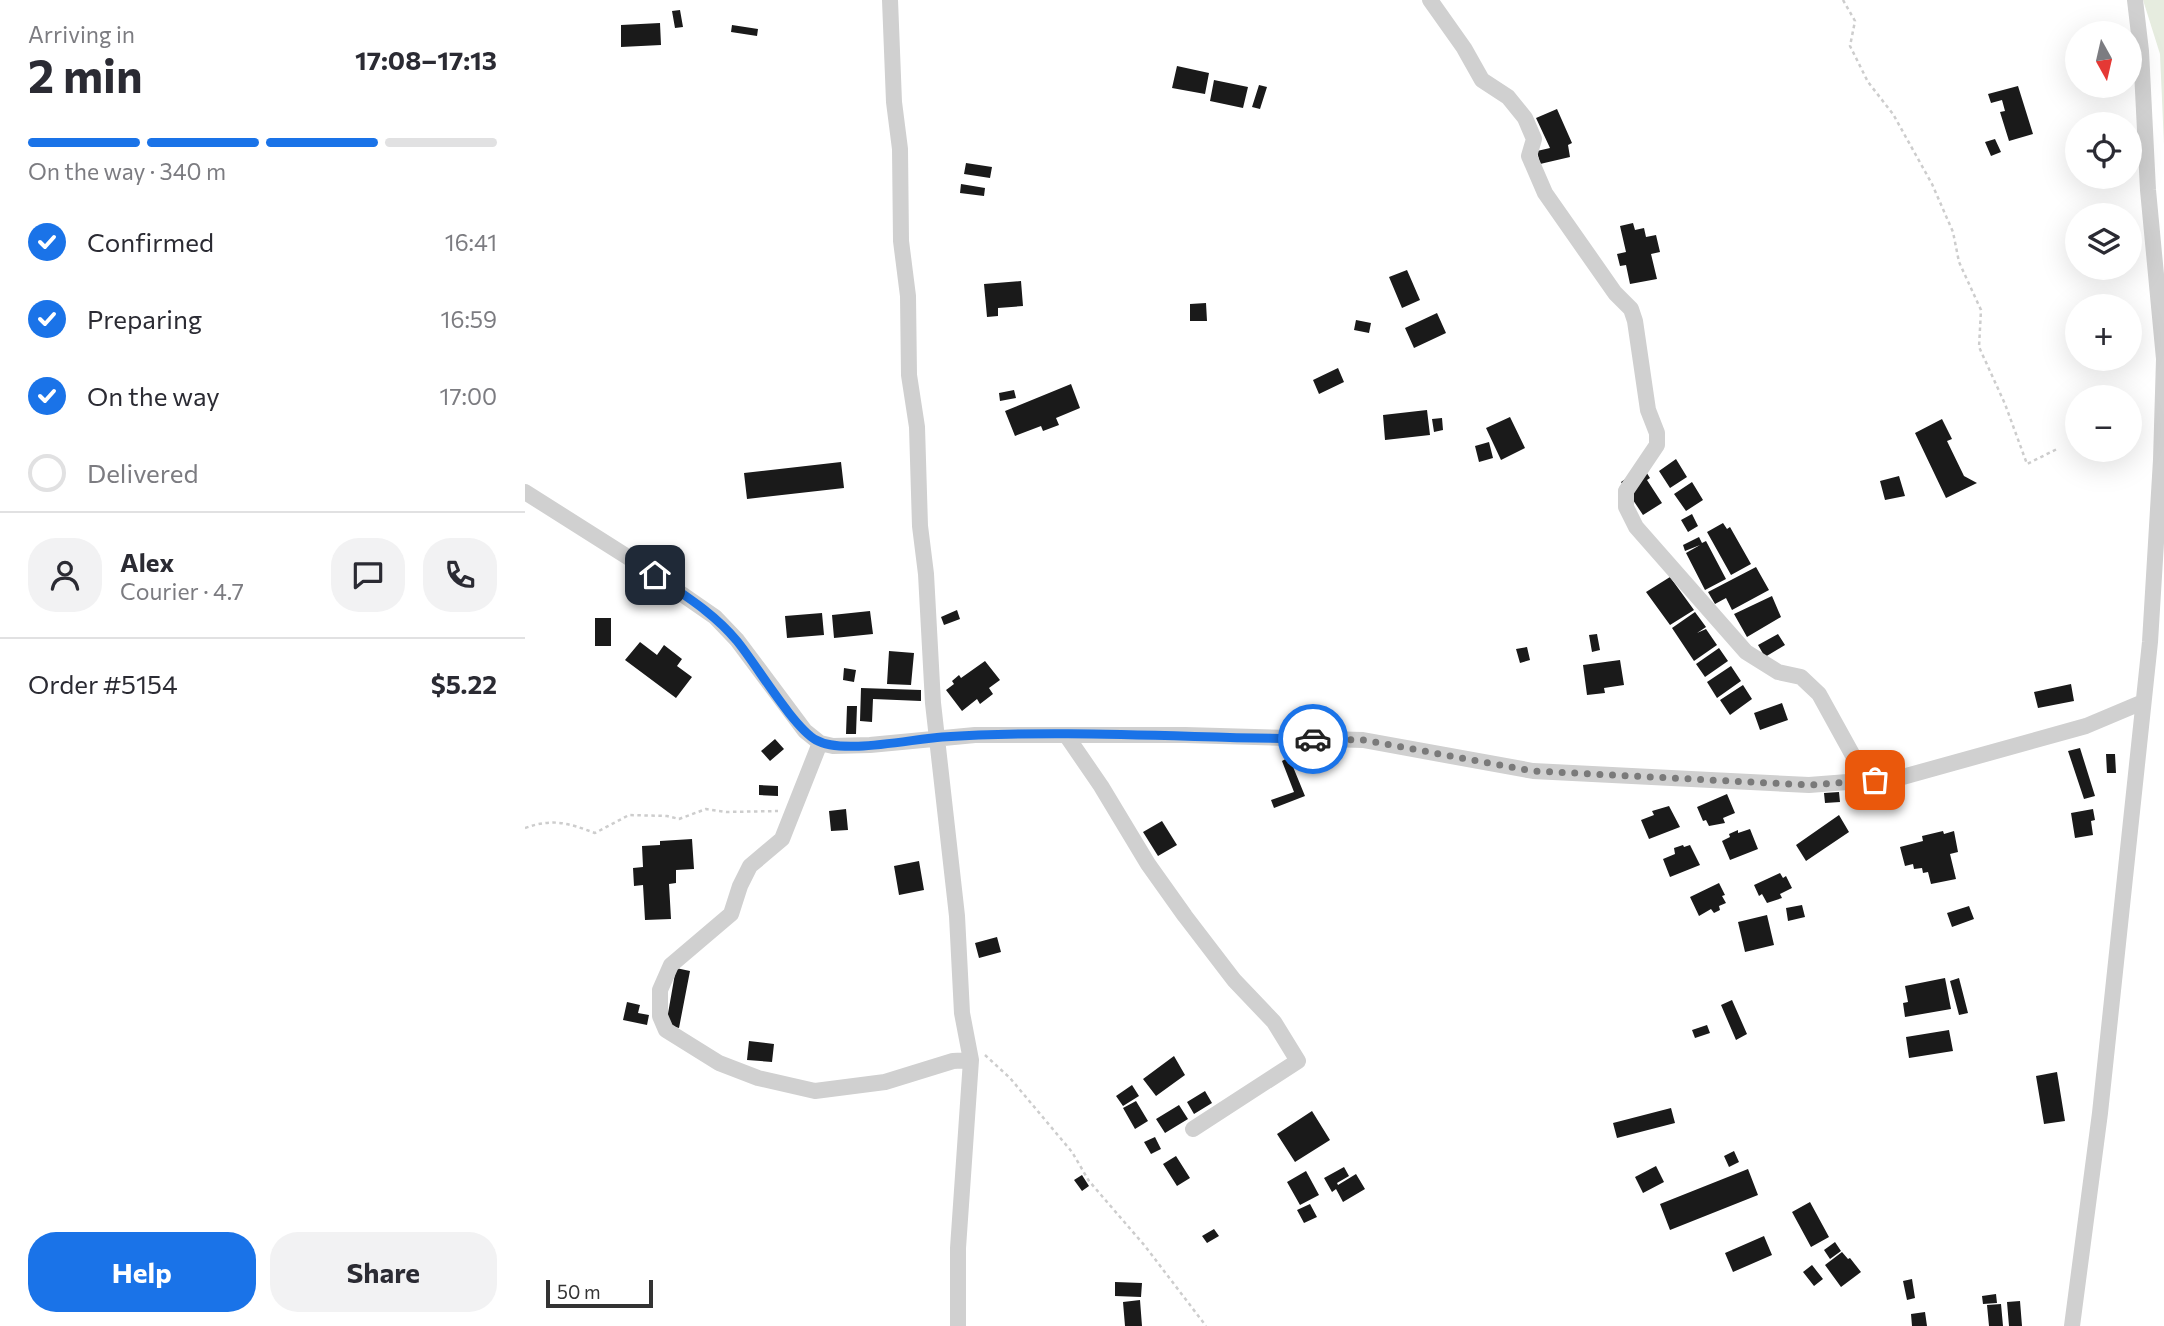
<!DOCTYPE html>
<meta charset="utf-8">
<style>
body{margin:0;font-family:Commissioner,sans-serif;background:#f2f2f3;color:#2b2b33;height:100vh;display:flex;flex-direction:column;font-size:26px;white-space:nowrap}
*{box-sizing:border-box;margin:0}
p{font-size:23px;color:#7c7c81}
.icon{flex:none;width:38px;height:38px;fill:none;stroke:currentColor;stroke-width:2;stroke-linecap:round;stroke-linejoin:round}
.map{position:relative;flex:1;overflow:hidden}
.drawer{display:flex;flex-direction:column;background:#fff;width:525px}
.drawer>*{flex:none}
.needle{width:46px;rotate:172deg}
.buttons{position:absolute;left:1540px;top:21px;display:grid;gap:14px}
.buttons a{display:grid;place-items:center;width:77px;height:77px;border-radius:50%;background:#fff;box-shadow:0 7px 28px #0002;font-size:35px}
.scale{position:absolute;left:21px;bottom:18px;width:107px;box-sizing:border-box;padding-left:7px;border:4px solid #333;border-top:0;font-size:19px;line-height:24px;white-space:nowrap;color:#333;-webkit-text-stroke:5px #fff;paint-order:stroke}
.pin{position:absolute;display:grid;place-items:center;width:60px;height:60px;color:#fff;margin:-30px;border-radius:14px;box-shadow:0 4px 10px #0006}
.courier{position:absolute;display:grid;place-items:center;width:70px;height:70px;margin:-35px;border:5px solid #1a73e8;border-radius:50%;background:#fff;color:#222;box-shadow:0 2px 9px #0007}
.headline em{font-style:normal;font-weight:700}
.headline div{display:flex;flex-direction:column-reverse}
.headline{display:flex;align-items:center;justify-content:space-between;height:119px;padding:0 28px}
h1{font-size:46px;font-weight:700;line-height:52px}
.bar{display:grid;grid-template-columns:repeat(4,1fr);gap:10px 7px;align-content:center;height:84px;padding:0 28px}
.bar i{height:9px;border-radius:5px;background:#e1e1e2}
.bar .current{background:#1a73e8}
.bar p{grid-column:span 4}
.line{display:flex;align-items:center;gap:18px;padding:0 28px;border-top:2px solid #e1e1e2}
.line div{flex:1}
.round{display:grid;place-items:center;flex:none;width:74px;height:74px;border-radius:28px;background:#f2f2f3}
ol{padding:0 28px;list-style:none}
li{display:flex;align-items:center;gap:21px;height:77px}
li p{margin-inline-start:auto}
li .icon{padding:7px;border-radius:50%;background:#1a73e8;color:#fff;stroke-width:4}
li:last-child{color:#7c7c81}
li i{width:38px;height:38px;border:4px solid #e1e1e2;border-radius:50%}
.button{display:flex;gap:14px;margin-top:auto;padding:14px 28px}
.button a{flex:1;height:80px;border-radius:28px;background:#1a73e8;color:#fff;font-size:28px;font-weight:700;line-height:80px;text-align:center}
.button a+a{background:#f2f2f3;color:#2b2b33}
main{display:flex;flex:1;min-height:0}
.map>svg:first-child{display:block}
.green{fill:#e6ecdf}
.building{fill:#1a1a1a}
.lines{fill:none;stroke-linecap:round;stroke-linejoin:round}
.path{stroke:#cdcdcd;stroke-width:2.5;stroke-dasharray:3.5 3.5;stroke-linecap:butt}
.minor{stroke:#d0d0d0;stroke-width:16}
.done{stroke:#7a7a7a;stroke-width:7;stroke-dasharray:0 12.6}
.route{stroke:#1a73e8;stroke-width:9}
</style>
<main>
<section class="drawer">
<div class="headline"><div><h1>2 min</h1><p>Arriving in</p></div><em>17:08–17:13</em></div>
<div class="bar"><i class="current"></i><i class="current"></i><i class="current"></i><i></i><p>On the way · 340 m</p></div>
<ol>
<li><svg class="icon" aria-label="check" viewBox="0 0 24 24"><path d="M5 12l5 5 9-10"/></svg>Confirmed<p>16:41</p></li>
<li><svg class="icon" aria-label="check" viewBox="0 0 24 24"><path d="M5 12l5 5 9-10"/></svg>Preparing<p>16:59</p></li>
<li><svg class="icon" aria-label="check" viewBox="0 0 24 24"><path d="M5 12l5 5 9-10"/></svg>On the way<p>17:00</p></li>
<li><i></i>Delivered</li>
</ol>
<div class="line" style="height:126px"><a class="round"><svg class="icon" aria-label="person" viewBox="0 0 24 24"><circle cx="12" cy="8" r="4"/><path d="M4 21q1-7 8-7t8 7"/></svg></a><div><b>Alex</b><p>Courier · 4.7</p></div><a class="round"><svg class="icon" aria-label="chat" viewBox="0 0 24 24"><path d="M4 5h16v11H9l-5 4z"/></svg></a><a class="round"><svg class="icon" aria-label="phone" viewBox="0 0 24 24"><path d="M5 4h4l2 5-3 2q2 4 5 5l2-3 5 2v4C11 20 4 13 5 4z"/></svg></a></div>
<div class="line" style="height:91px"><div>Order #5154</div><b>$5.22</b></div>
<div class="button"><a>Help</a><a>Share</a></div>
</section>
<div class="map">
<svg width="1639" height="1326" viewBox="0 0 1639 1326">
<rect width="100%" height="100%" fill="#fff"/>
<path class="green" d="M1618,0h21v145l-4,-91z"/>
<path class="building" d="M155,10l3,17 -8,1 -3,-17z
M135,23l1,22 -40,2v-22z
M207,25l26,4 -1,7 -26,-4z
M652,66l32,7 -4,21 -33,-6z
M689,80l34,7 -5,21 -33,-7z
M734,85l8,2 -7,22 -8,-2z
M1493,86l15,48 -24,7 -9,-29 5,-1 -3,-11 -11,3 -3,-9z
M1032,109l15,34 -4,2 2,12 -30,7 -3,-13 13,-3 -14,-30z
M1470,139l6,13 -10,4 -6,-14z
M441,163l26,4 -2,11 -26,-4z
M436,184l24,4 -1,8 -24,-3z
M1108,223l2,7 9,-2 2,9 10,-2 4,17 -9,2 6,25 -27,5 -4,-19 -6,1 -3,-12 9,-2 -6,-26z
M882,270l13,30 -18,8 -13,-31z
M496,281l2,25 -25,2v8l-11,1 -3,-33z
M681,303l1,18h-17v-17z
M912,313l9,20 -32,15 -9,-20z
M831,320l15,3 -2,10 -15,-3z
M813,368l6,14 -25,12 -6,-14z
M546,384l9,24 -24,10 3,7 -16,6 -2,-5 -26,10 -10,-25z
M489,390l2,8 -16,3 -1,-8z
M902,410l3,25 -45,5 -2,-25z
M985,417l15,31 -24,12 -15,-32z
M917,418l1,12 -9,2 -2,-13z
M1417,419l10,20 -5,2 17,35 13,7 -31,15 -31,-65z
M964,442l4,16 -14,4 -4,-16z
M1151,459l11,18 -17,11 -11,-17z
M316,462l3,26 -97,11 -3,-26z
M1118,467l7,11 -3,2 15,23 -19,12 -22,-33z
M1374,476l6,20 -20,4 -5,-19z
M1167,482l11,18 -17,11 -12,-17z
M1167,514l6,12 -10,6 -7,-12z
M1198,523l4,6 3,-2 21,37 -20,11 -24,-43z
M1174,537l3,6 4,-2 20,38 -21,11 -19,-37 14,-8 -15,6 -2,-6z
M1231,567l13,23 -37,20 -6,-12 -11,6 -7,-12z
M1145,577l24,33 -24,15 -24,-33z
M1247,596l9,21 -34,20 -13,-23z
M432,610l3,9 -16,6 -3,-8z
M345,611l3,23 -39,4 -2,-23z
M1170,612l11,15 -9,6 9,-4 11,16 -23,16 -22,-33z
M297,613l2,22 -37,3 -2,-22z
M70,618h16v28h-16z
M1072,634l3,16 -8,2 -3,-17z
M1253,634l7,11 -20,12 -7,-12z
M115,642l17,13 7,-10 18,14 -5,7 15,11 -16,21 -51,-38z
M1002,647l3,13 -10,3 -4,-14z
M1194,648l9,13 -23,16 -9,-13z
M364,651l25,2 -3,32 -24,-1z
M1095,660l4,25 -20,3 1,5 -18,2 -4,-30z
M460,661l15,19 -11,8 4,6 -13,10 -3,-5 -15,12 -16,-21 8,-6 -2,-3 7,-6 2,3z
M1206,666l10,15 -24,17 -10,-16z
M319,668l12,2 -2,12 -11,-2z
M1546,684l3,17 -36,7 -4,-16z
M1218,685l9,14 -22,16 -10,-15z
M336,688l60,2v11l-48,-2 -1,23 -12,-1z
M1257,703l6,17 -28,10 -6,-17z
M322,706h10l-1,28h-10z
M250,739l9,10 -14,12 -9,-10z
M1555,748l15,48 -11,3 -16,-48z
M1581,754h9l1,19h-9z
M764,757l16,39 -31,12 -3,-8 23,-8 -12,-31z
M234,785l19,1v10l-19,-1z
M1314,792l1,10 -15,1 -1,-10z
M1202,794l8,19 -12,5 2,5 -16,3 -3,-6 -3,1 -6,-14z
M1144,806l11,21 -31,12 -8,-19 13,-5 -2,-4z
M321,809l2,21 -17,1 -2,-20z
M1568,809l2,11 -4,1 2,14 -18,3 -4,-25z
M1314,815l10,17 -43,29 -10,-16z
M637,821l15,24 -19,11 -15,-24z
M1225,829l8,20 -28,11 -8,-19 8,-4 -1,-3 9,-4v3z
M1418,831l1,3 10,-3 4,21 -8,2 6,25 -25,5 -3,-12 -5,1 -1,-5 -8,1 -1,-5 -8,2 -5,-19 23,-6 -1,-5z
M167,839l2,30 -18,1v13l-7,1 2,35 -26,1 -2,-35 -9,1 -1,-18 10,-1 -1,-21 18,-1v-4z
M1158,845l1,2 6,-2 10,20 -30,12 -7,-18 12,-5 -1,-6z
M394,861l5,29 -25,5 -5,-29z
M1255,873l3,5 3,-2 6,12 -12,6 2,4 -15,5 -5,-9 -3,2 -5,-11z
M1194,883l6,12 -3,1 4,7 -7,3 1,4 -6,3 -3,-4 -12,7 -9,-19z
M1277,905l3,12 -17,4 -2,-13z
M1444,906l5,13 -22,8 -5,-14z
M1242,915l7,30 -29,7 -7,-30z
M472,937l4,15 -22,6 -4,-15z
M151,968l14,3 -11,57 -13,-3z
M1420,978l6,31 -46,8 -2,-14 5,-1 -3,-16z
M1434,978l9,35 -9,2 -9,-34z
M1207,1000l15,34 -11,6 -15,-35z
M102,1002l13,3 -2,8 11,2 -2,10 -24,-5z
M1182,1025l3,8 -15,5 -3,-8z
M1424,1030l4,21 -44,7 -3,-21z
M224,1041l25,3 -2,18 -25,-2z
M649,1056l11,19 -29,21 -13,-17z
M1532,1072l8,49 -21,3 -8,-48z
M607,1085l7,11 -16,10 -7,-10z
M680,1091l7,12 -18,11 -7,-12z
M611,1101l12,20 -13,8 -12,-21z
M654,1105l9,14 -23,14 -9,-14z
M1146,1108l4,15 -58,15 -4,-15z
M787,1111l18,29 -35,22 -18,-28z
M630,1137l6,12 -10,5 -7,-12z
M1209,1151l5,11 -10,5 -5,-11z
M651,1156l14,22 -13,8 -14,-22z
M1131,1166l8,16 -21,11 -8,-16z
M819,1167l5,9 -12,7 1,2 18,-11 9,15 -22,13 -7,-13 -4,3 -8,-14z
M1223,1169l10,26 -88,35 -10,-26z
M781,1171l13,24 -19,10 -13,-23z
M557,1175l7,11 -7,5 -8,-11z
M1285,1202l19,35 -18,10 -19,-35z
M785,1204l7,13 -13,6 -7,-13z
M689,1229l5,7 -12,7 -5,-7z
M1239,1236l8,19 -39,17 -8,-19z
M1310,1242l6,9 -11,8 -6,-9z
M1317,1252l6,7 2,-1 11,14 -20,15 -16,-22z
M1287,1265l11,14 -9,7 -11,-14z
M1387,1279l3,19 -8,2 -4,-19z
M590,1282l27,1 -1,14 -26,-1z
M1471,1294l1,9 -14,1 -1,-8z
M615,1300l2,26h-17l-2,-24z
M1495,1301l2,25h-13l-2,-24z
M1476,1304l2,22h-14l-2,-21z
M1400,1312l2,14h-15l-1,-12z"/>
<g class="lines">
<path class="path" d="M1318,0l12,21 -5,25 18,36 25,32 39,70 21,48 6,30 22,48 -2,37 26,57 22,60 32,-16
M0,828c28,-10 43,-5 70,5l34,-18 38,1 12,3 27,-10 20,3 52,-1
M460,1055l25,23 62,74 17,29 56,65 61,80"/>
<path class="minor" d="M365,0l4,102 6,47 1,92 7,55 1,79 8,52 3,99 6,48 7,129 24,213 5,97 9,47 -13,188v78
M905,0l34,48 18,32 26,17 17,21 9,21 -5,17 16,37 70,100 16,16 4,12 13,89 9,23v12l-31,46v16l10,20 110,125 32,20 23,5 18,17 48,87
M0,492l109,69 81,56 22,23 68,91 15,12 13,3 37,-1 105,-10h210l178,5 170,31 276,14 90,-7 187,-52 57,-24
M541,735l35,51 47,78 37,52 49,64 40,42 24,39 -105,68
M295,743l-38,96 -32,27 -10,20 -9,28 -60,51 -11,25v26l6,14 53,33 39,15 57,13 70,-9 68,-21 18,-1
M1547,1326l28,-213 50,-471 11,-182 3,-101 -16,-169 -7,-139 -6,-51"/>
</g>
<g class="lines">
<path class="done" d="M788,739l50,1 170,31 276,14 66,-5"/>
<path class="route" d="M130,575c29,20 59,38 82,66 19,23 56,86 79,99 26,15 95,-1 126,-3 123,-8 248,1 371,2"/>
</g>
</svg>
<div class="buttons">
<a><svg class="needle" viewBox="-14 -14 28 28"><path d="M0-13l5 13h-10z" fill="#e53935"/><path d="M0 13l5-13h-10z" fill="#7c7c81"/></svg></a>
<a><svg class="icon" aria-label="locate" viewBox="0 0 24 24"><circle cx="12" cy="12" r="6"/><path d="M12 2v4M12 18v4M2 12h4M18 12h4"/></svg></a>
<a><svg class="icon" aria-label="layers" viewBox="0 0 24 24"><path d="M12 4l9 5-9 5-9-5zM3 14l9 5 9-5"/></svg></a>
<a>+</a>
<a>−</a>
</div>
<div class="scale">50 m</div>
<div class="pin" style="left:1350px;top:780px;background:#ea580c"><svg class="icon" aria-label="bag" viewBox="0 0 24 24"><path d="M5 8h14l-1 12H6zM9 8a3 3 0 0 1 6 0"/></svg></div>
<div class="pin" style="left:130px;top:575px;background:#1f2937"><svg class="icon" aria-label="home" viewBox="0 0 24 24"><path d="M3 11l9-7 9 7M6 9v11h12V9"/></svg></div>
<div class="courier" style="left:788px;top:739px"><svg class="icon" aria-label="car" viewBox="0 0 24 24"><path d="M5 17H2v-5l4-1 3-4h7l3 4 3 1v5h-3M9 17h6M6 11h13"/><circle cx="7" cy="17" r="2"/><circle cx="17" cy="17" r="2"/></svg></div>
</div>
</main>
